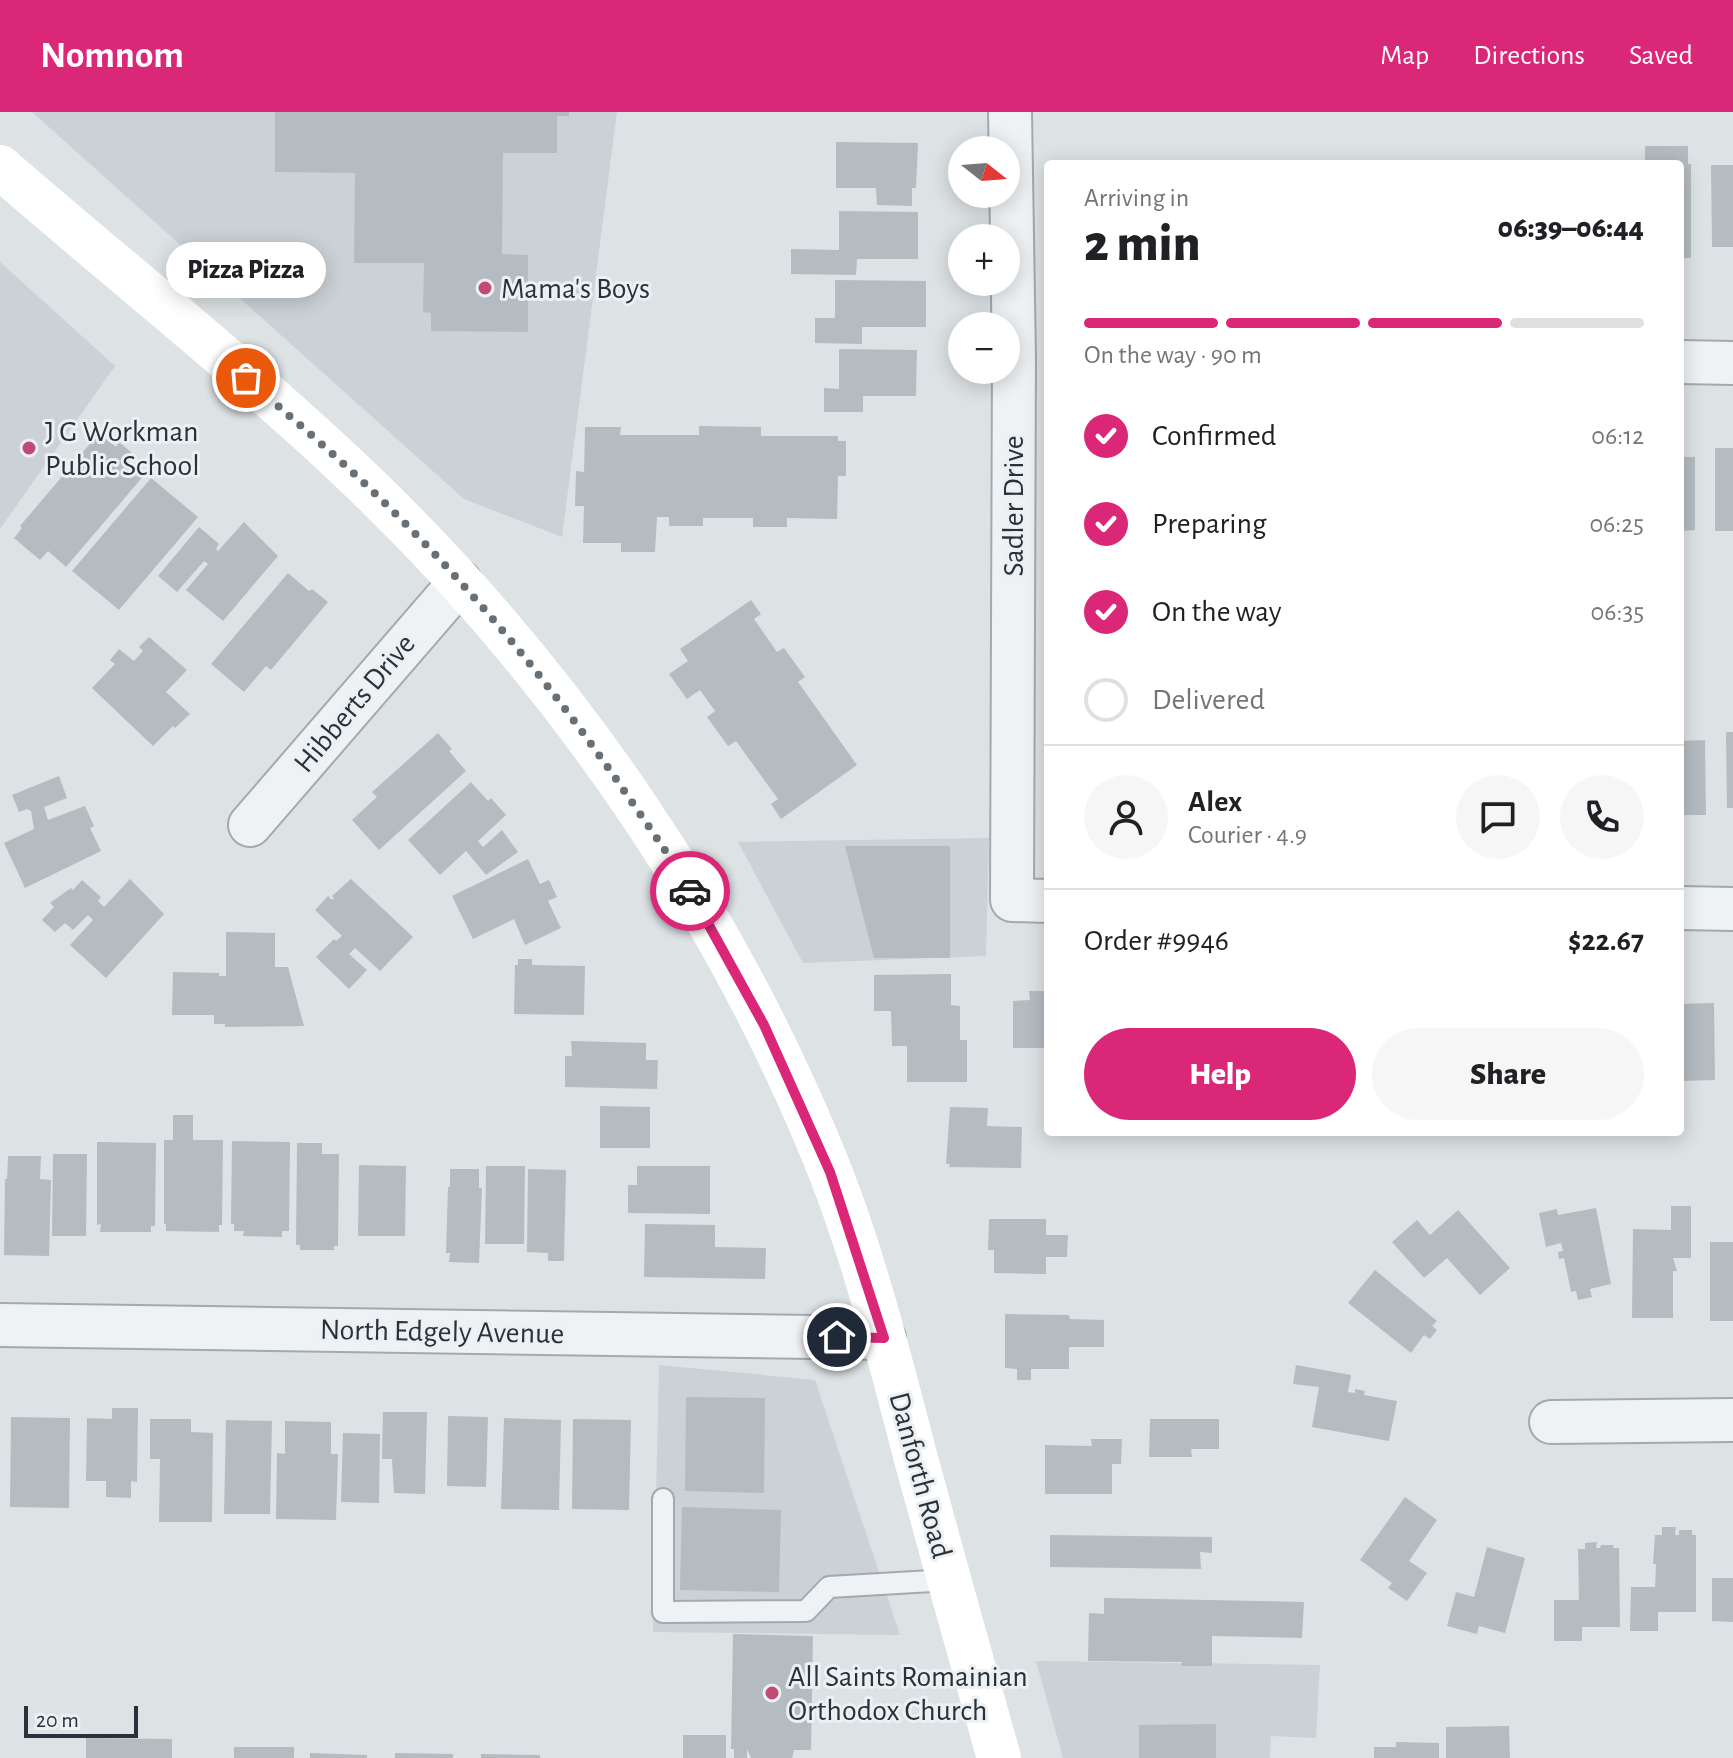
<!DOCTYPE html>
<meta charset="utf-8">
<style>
body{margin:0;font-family:"Alegreya Sans",sans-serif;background:#f6f6f6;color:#202124;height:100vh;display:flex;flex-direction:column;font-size:30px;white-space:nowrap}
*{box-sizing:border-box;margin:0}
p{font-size:26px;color:#757577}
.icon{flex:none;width:44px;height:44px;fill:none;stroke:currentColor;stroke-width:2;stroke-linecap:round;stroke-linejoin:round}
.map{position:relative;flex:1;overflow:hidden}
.side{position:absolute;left:1044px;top:48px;width:640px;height:976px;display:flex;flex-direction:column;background:#fff;border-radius:8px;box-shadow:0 4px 20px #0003}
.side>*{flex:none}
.needle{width:52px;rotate:107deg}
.buttons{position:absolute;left:948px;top:24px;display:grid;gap:16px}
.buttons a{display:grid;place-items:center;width:72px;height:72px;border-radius:50%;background:#fff;box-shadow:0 4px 20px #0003;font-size:40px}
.scale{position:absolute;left:24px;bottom:20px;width:114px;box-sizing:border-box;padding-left:8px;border:4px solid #28323a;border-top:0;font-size:22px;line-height:28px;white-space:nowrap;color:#28323a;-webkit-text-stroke:6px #ecf0f3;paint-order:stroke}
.pin{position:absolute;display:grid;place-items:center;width:68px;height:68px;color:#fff;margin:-34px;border:4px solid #fff;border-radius:50%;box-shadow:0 2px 8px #0007}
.courier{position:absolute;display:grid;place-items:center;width:80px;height:80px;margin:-40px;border:6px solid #db2777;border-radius:50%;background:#fff;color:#222;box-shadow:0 2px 10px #0007}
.bubble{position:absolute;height:56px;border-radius:28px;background:#fff;box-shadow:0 4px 20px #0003;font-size:26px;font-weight:800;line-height:56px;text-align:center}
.overview em{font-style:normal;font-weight:800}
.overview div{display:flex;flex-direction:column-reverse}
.overview{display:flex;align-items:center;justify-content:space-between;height:136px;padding:0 40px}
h1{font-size:52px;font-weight:800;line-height:60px}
.bar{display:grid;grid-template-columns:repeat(4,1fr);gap:12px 8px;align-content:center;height:96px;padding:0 40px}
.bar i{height:10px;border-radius:6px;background:#e0e0e0}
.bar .current{background:#db2777}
.bar p{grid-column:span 4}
.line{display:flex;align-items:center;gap:20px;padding:0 40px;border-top:2px solid #e0e0e0}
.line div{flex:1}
.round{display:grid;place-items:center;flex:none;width:84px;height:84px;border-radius:42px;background:#f6f6f6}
ol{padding:0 40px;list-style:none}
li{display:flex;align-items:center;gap:24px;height:88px}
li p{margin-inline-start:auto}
li .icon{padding:8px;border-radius:50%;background:#db2777;color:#fff;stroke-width:4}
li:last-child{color:#757577}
li i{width:44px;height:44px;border:4px solid #e0e0e0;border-radius:50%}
.cta{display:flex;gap:16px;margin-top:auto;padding:16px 40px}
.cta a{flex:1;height:92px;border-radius:48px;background:#db2777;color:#fff;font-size:32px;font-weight:800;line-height:92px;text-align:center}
.cta a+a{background:#f6f6f6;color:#202124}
header{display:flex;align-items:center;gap:48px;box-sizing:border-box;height:112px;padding:0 40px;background:#db2777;color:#fff}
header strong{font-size:38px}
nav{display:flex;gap:44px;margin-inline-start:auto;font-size:28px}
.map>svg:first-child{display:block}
.built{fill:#cbd1d6}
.building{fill:#b5bcc1}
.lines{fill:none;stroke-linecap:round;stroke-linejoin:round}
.lane-casing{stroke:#a3aaae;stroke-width:24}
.street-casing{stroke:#a3aaae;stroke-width:46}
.lane{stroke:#eff2f4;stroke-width:20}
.street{stroke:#eff2f4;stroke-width:42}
.secondary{stroke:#fff;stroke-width:44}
.done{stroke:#677076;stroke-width:8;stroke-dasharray:0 14.4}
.route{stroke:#db2777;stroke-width:10}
.poi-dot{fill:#c14b74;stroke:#ecf0f3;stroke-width:3}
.labels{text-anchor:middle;stroke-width:6;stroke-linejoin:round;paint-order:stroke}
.poi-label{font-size:30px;fill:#28323a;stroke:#ecf0f3;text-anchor:start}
.street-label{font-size:30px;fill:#28323a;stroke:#ecf0f3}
</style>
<header>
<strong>Nomnom</strong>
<nav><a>Map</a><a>Directions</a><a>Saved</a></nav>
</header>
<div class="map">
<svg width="1733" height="1646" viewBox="0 0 1733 1646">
<rect width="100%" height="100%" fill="#dde2e5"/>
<path class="built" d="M32,0h585l-55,425 -98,-38z
M0,150l115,104 -115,163z
M989,726l-3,118 -183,7 -65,-121z
M659,1253l156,15 85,255 -247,-3z
M1036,1549l284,4 -4,73 -45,-2 -1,22h-207z"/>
<path class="building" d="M275,0h294v4h-12v37h-54l-1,101 26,1v77l-97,-1v-18l-8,-1 1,-49h-70l1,-90 -80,-1z
M836,30l82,1 -2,45h-4v18l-35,-1 -1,-17h-40z
M1645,34h43v18h3v94h-11v-94h-35z
M1711,53h22v82h-21z
M839,99l79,1v47h-61l-1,16 -65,-1v-25l48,1z
M835,168l91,1v46h-64v17l-47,-1v-25h20z
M839,237l78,1 -1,46h-53v16h-39v-24l15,1z
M699,314l62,1v9h77v5h8v35h-8l-1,43 -50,-1v9h-34v-9h-50v8h-34v-9h-12l-2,35h-34v-9h-38l1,-37h-9l1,-35 8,1 1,-45h36l-1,8h79z
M99,321l17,14 3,-5 13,11 -5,5 19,15 -80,94 -18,-16 -8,9 -26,-22 8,-10 -2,-2z
M1715,336h18v83h-18z
M1680,345h15v73l-15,1z
M151,366l47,39 -79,93 -47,-39z
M244,410l34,34 -55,65 -37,-31 22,-26 -4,-3 -27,31 -19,-16 41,-49 20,17 -3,5 2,2z
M288,461l21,18 3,-2 16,13 -57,68 -5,-4 -22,26 -33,-28z
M751,488l10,14 -7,5 23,33 7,-4 21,29 -7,5 59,83 -76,54 -10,-15 7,-5 -42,-58 -8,5 -21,-29 8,-6 -15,-21 -13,9 -18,-25 19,-13 -8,-12z
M149,525l38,33 -21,22 24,22 -15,14 -2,-2 -20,20 -61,-58 23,-24 -5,-4 9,-11 15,12 9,-10 -4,-4z
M1726,620h7v76h-6z
M438,621l14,16 -3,2 17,20 -87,79 -27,-30 25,-23 -5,-5z
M1705,628l1,75h-26v-74z
M59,664l8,22 -23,9 4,13 37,-14 9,20 -4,2 11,23 -76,37 -21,-45 30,-14 -3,-18 -4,-2 -8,3 -7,-17z
M471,670l17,19 3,-3 15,17 -28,26 5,6 19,-17 16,22 -32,23 -20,-24 -26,24 -32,-35z
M845,734h105v112h-76z
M528,747l12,25 9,-4 8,17 -9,4 13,27 -36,17 -11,-26 -41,20 -21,-43z
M130,767l34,35 -58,64 -36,-33 23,-25 -5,-5 -15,15 -8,-7 -10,9 -13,-12 12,-13 -4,-4 21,-15 2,2 9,-10 19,17 -3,4 6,6z
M351,767l62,58 -33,34 -25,-23 -6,6 18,16 -18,19 -33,-32 18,-18 2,2 6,-5 -27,-26 13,-14 4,4 2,-2 -2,-2z
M226,820l49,1v34h13l16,59 -79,1v-3h-11v-9h-42l1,-43 46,1v3h7z
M518,847h14v6l53,1 -1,49 -70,-1 1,-49h3z
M951,862v31l9,1v34h7v42h-60v-36h-15l-1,-35h-17v-36z
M1029,879h19v57h-35v-47l17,-1z
M1714,891l1,77 -35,1v-77z
M571,929l75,2v17h12l-1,29 -92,-2v-31h7z
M600,994l50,1v41h-50z
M950,995l38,1 -1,18 35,1 -1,41 -72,-1 1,-3h-4z
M173,1003h20v25h30l-1,85h-3v7l-53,-1v-7h-2v-84h9z
M232,1029l58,1 -1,89h-7v6l-39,-1 1,-5h-10v-7h-3z
M97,1030l59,1 -1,83h-4v6h-51l1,-8 -4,1z
M297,1031h25v11h17l-1,92h-4v4h-34v-5h-4z
M53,1042h34l-1,82h-34z
M8,1044h33l-1,23 11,1 -2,76 -45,-1 1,-76h2z
M359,1053l47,1 -1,70h-47z
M486,1054h39l-1,78h-39z
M637,1054h73v48l-82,-1v-28h9z
M450,1057h29v19h3l-3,75 -30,-1 1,-9h-4l2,-66h2z
M528,1057l38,1 -2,91h-16v-8l-21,-1z
M1671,1094h20v52h-18l4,13h-4v47h-41l1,-89 38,1z
M1596,1096l15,76 -21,5 2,8 -14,3 -2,-9 -5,1 -7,-34 -5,1 -1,-7 5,-1 -2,-8 -15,4 -7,-34 18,-4 1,6z
M1458,1098l52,58 -30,27 -33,-37 -23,20 -32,-36 25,-22 13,15z
M989,1107h57v16h22l-1,22h-21v17l-52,-1v-23h-6z
M645,1112l70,1v22l51,1 -1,31 -121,-2z
M1710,1130h23v79h-23z
M1375,1158l62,51 -5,5 5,4 -7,9 -6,-4 -13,18 -63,-50z
M1005,1202l64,1 1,4 34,1v27h-35v22h-38v11h-14v-11l-12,-1z
M1296,1253l55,10 -3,17 7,1v-4l10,2 -1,4 33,6 -8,40 -77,-14 7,-40 -26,-3z
M686,1285l79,1 -1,95 -79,-2z
M112,1296h26l-1,74 -6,-1v17l-25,-1v-16h-20l1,-63 25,1z
M383,1300h44l-2,82 -31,-1 -2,-34h-10z
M448,1304l40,1 -2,70 -39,-1z
M11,1305l59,1 -1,90 -59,-1z
M504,1306l57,2 -2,90 -58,-1z
M150,1307h41v13l22,1 -1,89h-53l1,-63h-10z
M573,1307l58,1 -2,90 -57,-1z
M1150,1307h69v30h-28l1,8h-43z
M226,1308l46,1 -2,93h-46z
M285,1309l46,1v32h7l-2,66 -60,-1 1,-66 8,1z
M343,1321l37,1 -1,69 -38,-1z
M1091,1327h31l-1,25h-9v30h-67v-49l47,1z
M1405,1385l32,23 -28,41 18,12 -20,28 -19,-13 4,-5 -32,-23z
M682,1395l99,3 -2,82 -99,-2z
M1662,1415h14l-1,8h4v-5h13v5h4v77h-38v19h-28l1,-44h24l1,-23h-3l2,-29h7z
M1050,1423l162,2v16l-12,-1 1,17 -151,-2z
M1597,1430l-1,6h4l1,-3h13l-1,3h6l1,79h-38v14h-28v-41h25l-1,-51h7v-6z
M1487,1435l38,11 -20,75 -26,-7 -2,8 -30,-8 9,-34 18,5z
M1712,1466h21v44l-21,-1z
M1104,1486l200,4 -2,36 -90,-2v30h-31l1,-4 -94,-1 1,-48 15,1z
M733,1522l80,2 -2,114h-17l-2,8h-41l-4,-9v9h-13v-9h-3z
M1216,1612v34h-77v-33z
M1509,1614l1,32h-64v-31z
M683,1623h43v23h-43z
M86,1626l86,1v19h-86z
M1396,1630l43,1v15h-65v-11h22z
M234,1635h60v11h-60z
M310,1641l57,2v3h-57z
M395,1641l58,1v4h-58z
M481,1642l59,1v3h-59z"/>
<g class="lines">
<g class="lane-casing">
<path id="lane" d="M663,1387v113l143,-1 23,-24 120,-7"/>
</g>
<g class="street-casing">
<path id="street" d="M1010,0l4,246 -2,542 36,1
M1680,250l53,1
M250,713l210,-243
M1680,796l53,1
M0,1213l884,13
M1551,1310l182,-2"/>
</g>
<use href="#lane" class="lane"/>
<use href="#street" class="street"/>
<path class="secondary" d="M0,55c122,106 249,206 366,318 199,192 361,428 464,686 36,92 61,192 86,288 27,100 55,199 83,299"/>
</g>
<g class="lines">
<path class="done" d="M246,266c40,35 80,69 118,105 94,89 178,190 252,296 25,37 52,73 74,112"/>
<path class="route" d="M690,779l74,134 66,147 54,166 -47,-1"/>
</g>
<g class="poi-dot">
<circle cx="485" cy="176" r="8"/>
<circle cx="29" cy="336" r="8"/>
<circle cx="772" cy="1581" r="8"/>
</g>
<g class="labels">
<g class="poi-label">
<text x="501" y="186">Mama's Boys</text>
<text x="45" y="329">J G Workman<tspan x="45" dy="34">Public School</tspan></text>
<text x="788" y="1574">All Saints Romainian<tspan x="788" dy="34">Orthodox Church</tspan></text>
</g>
<g class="street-label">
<text transform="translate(1013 394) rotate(-90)" y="10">Sadler Drive</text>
<text transform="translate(354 591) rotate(-50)" y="10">Hibberts Drive</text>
<text transform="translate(442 1219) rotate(1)" y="10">North Edgely Avenue</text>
<text transform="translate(921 1363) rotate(75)" y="10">Danforth Road</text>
</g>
</g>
</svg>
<div class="buttons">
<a><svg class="needle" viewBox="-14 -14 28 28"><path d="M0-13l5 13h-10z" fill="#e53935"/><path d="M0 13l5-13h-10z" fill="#757577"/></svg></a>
<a>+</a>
<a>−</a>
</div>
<div class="scale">20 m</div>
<div class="pin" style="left:246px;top:266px;background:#ea580c"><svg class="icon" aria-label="bag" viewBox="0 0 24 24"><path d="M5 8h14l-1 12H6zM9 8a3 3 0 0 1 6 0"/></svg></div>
<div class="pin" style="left:837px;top:1225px;background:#1f2937"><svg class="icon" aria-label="home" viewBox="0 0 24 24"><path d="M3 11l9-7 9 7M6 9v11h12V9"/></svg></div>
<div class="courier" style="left:690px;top:779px"><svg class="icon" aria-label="car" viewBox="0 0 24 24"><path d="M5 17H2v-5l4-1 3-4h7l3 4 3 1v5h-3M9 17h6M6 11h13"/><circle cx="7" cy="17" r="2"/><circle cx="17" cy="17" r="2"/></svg></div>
<div class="bubble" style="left:166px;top:130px;width:160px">Pizza Pizza</div>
<section class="side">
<div class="overview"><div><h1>2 min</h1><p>Arriving in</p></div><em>06:39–06:44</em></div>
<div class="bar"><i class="current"></i><i class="current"></i><i class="current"></i><i></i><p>On the way · 90 m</p></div>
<ol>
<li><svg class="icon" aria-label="check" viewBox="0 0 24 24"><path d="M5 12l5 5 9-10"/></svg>Confirmed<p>06:12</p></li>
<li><svg class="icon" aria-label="check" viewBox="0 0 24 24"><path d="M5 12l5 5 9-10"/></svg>Preparing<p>06:25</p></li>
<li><svg class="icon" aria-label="check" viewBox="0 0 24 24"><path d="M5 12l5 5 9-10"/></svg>On the way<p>06:35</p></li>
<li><i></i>Delivered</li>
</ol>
<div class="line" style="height:144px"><a class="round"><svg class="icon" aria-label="person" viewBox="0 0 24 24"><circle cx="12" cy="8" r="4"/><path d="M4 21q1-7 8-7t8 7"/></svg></a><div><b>Alex</b><p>Courier · 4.9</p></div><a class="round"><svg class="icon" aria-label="chat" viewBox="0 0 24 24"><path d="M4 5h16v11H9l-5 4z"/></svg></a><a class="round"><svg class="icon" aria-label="phone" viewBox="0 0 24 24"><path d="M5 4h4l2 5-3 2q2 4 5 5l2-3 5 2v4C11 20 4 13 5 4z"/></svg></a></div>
<div class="line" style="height:104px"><div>Order #9946</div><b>$22.67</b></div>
<div class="cta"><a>Help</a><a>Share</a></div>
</section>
</div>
